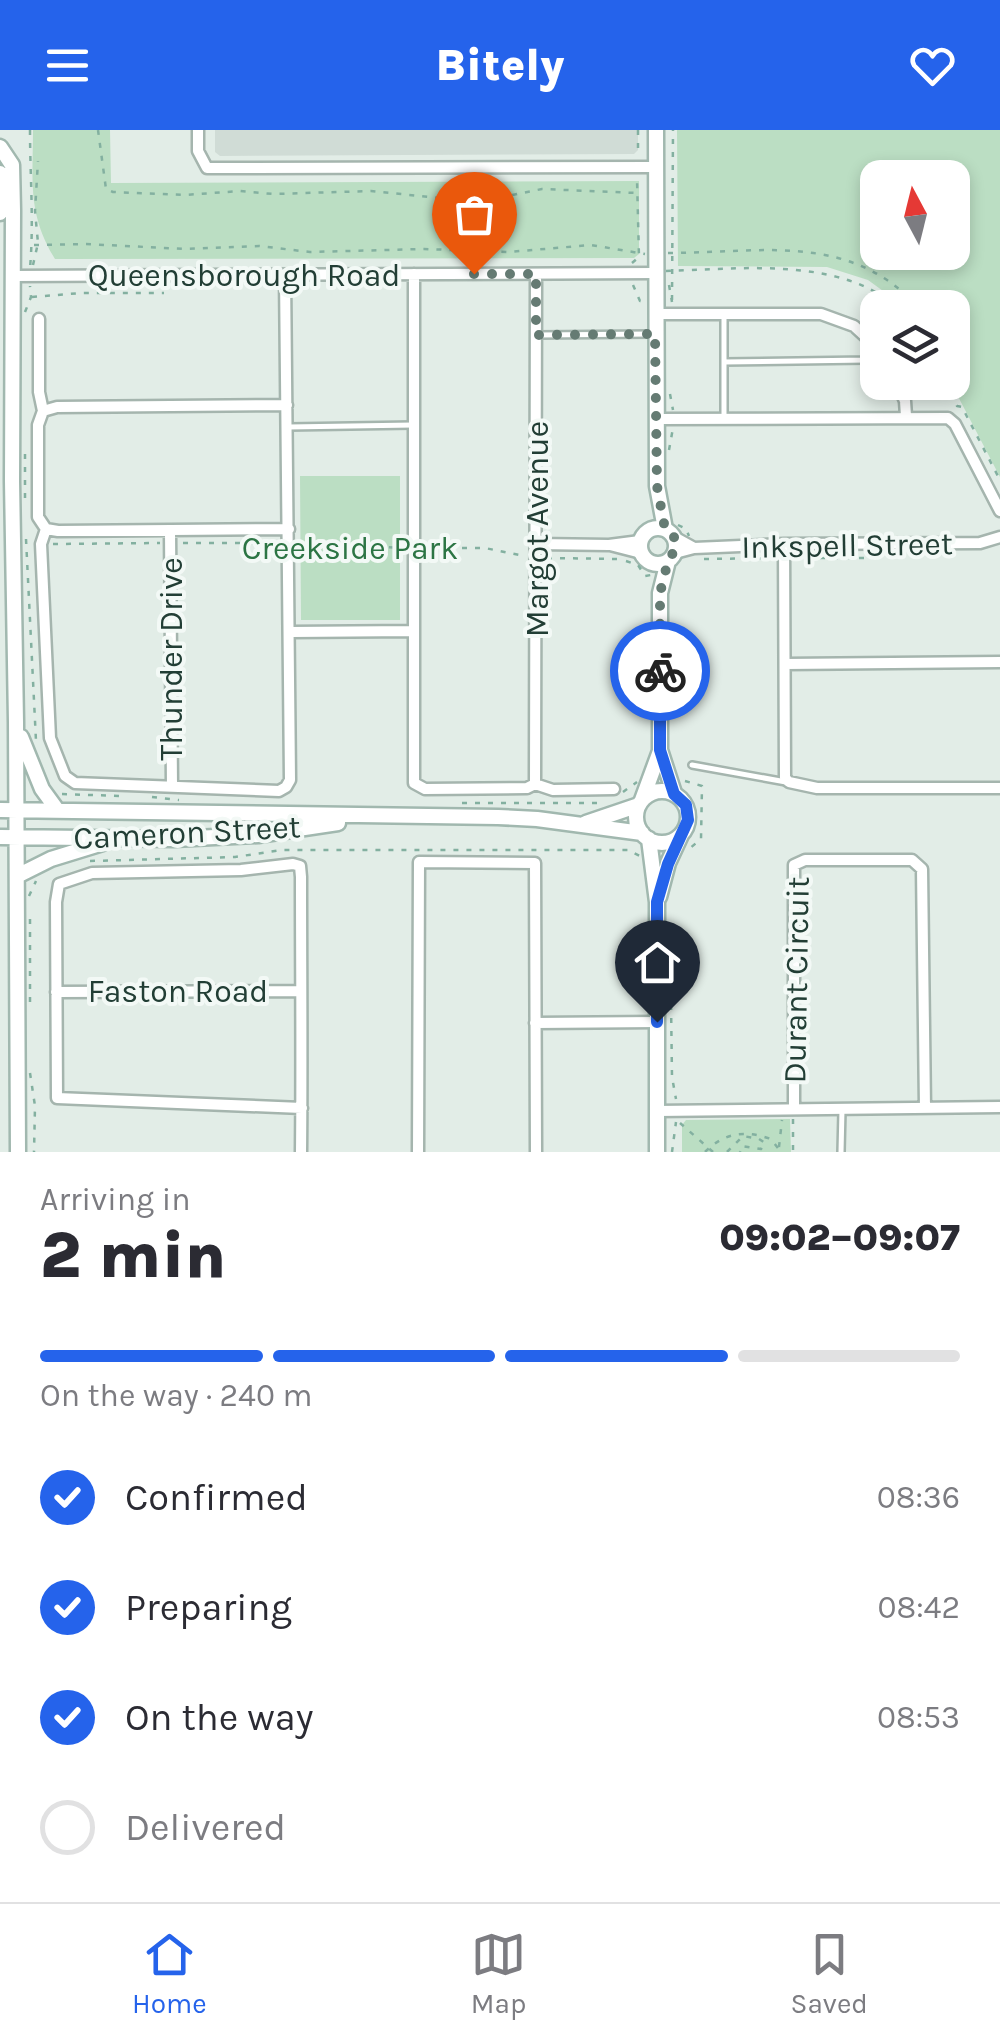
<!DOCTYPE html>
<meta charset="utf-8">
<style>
body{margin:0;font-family:Karla,sans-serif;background:#f2f2f3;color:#2b2b33;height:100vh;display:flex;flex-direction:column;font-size:38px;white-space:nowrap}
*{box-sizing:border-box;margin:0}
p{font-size:32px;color:#7c7c81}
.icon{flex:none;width:55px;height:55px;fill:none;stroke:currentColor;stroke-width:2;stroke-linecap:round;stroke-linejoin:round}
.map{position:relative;height:1022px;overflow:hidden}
.panel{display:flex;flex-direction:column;background:#fff;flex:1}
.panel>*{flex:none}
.needle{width:65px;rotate:353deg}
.tools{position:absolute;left:860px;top:30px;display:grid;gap:20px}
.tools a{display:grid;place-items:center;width:110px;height:110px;border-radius:20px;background:#fff;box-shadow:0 5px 15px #0003;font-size:50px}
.pin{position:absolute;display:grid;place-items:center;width:85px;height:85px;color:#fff;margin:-102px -42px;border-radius:50% 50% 50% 0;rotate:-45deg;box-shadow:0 0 10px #0007}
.pin .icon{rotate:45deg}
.courier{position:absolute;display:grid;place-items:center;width:100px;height:100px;margin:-50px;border:8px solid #2563eb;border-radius:50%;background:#fff;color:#222;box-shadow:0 2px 12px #0007}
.headline em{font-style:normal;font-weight:800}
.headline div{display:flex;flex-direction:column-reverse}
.headline{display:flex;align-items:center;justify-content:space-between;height:170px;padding:0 40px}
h1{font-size:65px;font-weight:800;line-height:75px}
.bar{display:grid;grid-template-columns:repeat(4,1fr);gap:15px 10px;align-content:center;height:120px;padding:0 40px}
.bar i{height:12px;border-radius:8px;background:#e1e1e2}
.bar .on{background:#2563eb}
.bar p{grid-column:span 4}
ol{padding:0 40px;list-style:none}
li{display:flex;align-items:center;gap:30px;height:110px}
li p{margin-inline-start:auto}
li .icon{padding:10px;border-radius:50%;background:#2563eb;color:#fff;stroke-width:4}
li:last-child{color:#7c7c81}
li i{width:55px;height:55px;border:5px solid #e1e1e2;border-radius:50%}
header{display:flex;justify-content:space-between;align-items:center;height:130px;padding:0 40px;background:#2563eb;color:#fff;font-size:45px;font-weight:800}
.dock{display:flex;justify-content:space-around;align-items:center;height:140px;border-top:2px solid #e1e1e2;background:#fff;font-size:28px;color:#7c7c81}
.dock a{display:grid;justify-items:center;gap:5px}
.dock .on{color:#2563eb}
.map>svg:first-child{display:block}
.built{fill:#d0dcd6}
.green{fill:#bbdec3;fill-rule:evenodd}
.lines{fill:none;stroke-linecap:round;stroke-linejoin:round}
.lane-casing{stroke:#a5b5ae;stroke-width:10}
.street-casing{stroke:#a5b5ae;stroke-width:15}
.secondary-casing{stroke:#a1b8af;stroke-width:19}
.path{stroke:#83b0a0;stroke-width:2.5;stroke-dasharray:5 8;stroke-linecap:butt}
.lane{stroke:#fff;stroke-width:5}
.street{stroke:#fff;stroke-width:10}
.secondary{stroke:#fff;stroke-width:14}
.done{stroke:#657b73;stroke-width:10;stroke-dasharray:0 18}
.route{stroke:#2563eb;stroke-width:12}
.labels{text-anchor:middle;stroke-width:8;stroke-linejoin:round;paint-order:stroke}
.street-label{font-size:32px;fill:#223e35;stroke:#f3f9f6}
.park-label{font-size:32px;fill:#2c7544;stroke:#f3f9f6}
</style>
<header><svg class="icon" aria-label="menu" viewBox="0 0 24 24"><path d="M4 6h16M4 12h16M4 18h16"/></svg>Bitely<svg class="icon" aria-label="heart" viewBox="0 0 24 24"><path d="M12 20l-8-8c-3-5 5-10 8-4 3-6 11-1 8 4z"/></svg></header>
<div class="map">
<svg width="1000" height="1022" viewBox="0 0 1000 1022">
<rect width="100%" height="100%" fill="#e2ede7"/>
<path class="built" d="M215,0h423v20l-4,4 -414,2 -5,-4z"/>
<path class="green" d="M33,0h77l1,53 528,-2v73l-5,4 -579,1c-28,-46 -22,-78 -22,-129z
M677,0h323v347l-49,-94 1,-75 -47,-1 -37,-27 -41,-13 -149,-1zM878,48h74v74h-74z
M300,346h100v144h-99z
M790,989l1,33h-109v-27l4,-5z"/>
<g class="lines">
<g class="lane-casing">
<path id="lane" d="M538,205l114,-1
M724,232l143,-2 11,-5
M724,289v-104
M289,297l124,-2
M692,635l94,17
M841,1022l1,-42"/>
</g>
<g class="street-casing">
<path id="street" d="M198,0v21l9,17 449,-1
M414,144v509l11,6 102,-1 8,-4
M13,146l642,-3
M655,184h166l33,12 24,22
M39,189v73l4,19
M897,252l8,19 1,15
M287,275l-230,2 -14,4 -5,14v92l8,12 12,2 231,-2
M656,289l292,-1 7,6 45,87
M46,399l-5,15 9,194 15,38 10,7 204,8 7,-4 4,-7 -5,-505
M170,401l2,256
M674,407l20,11
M537,414l72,1 31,-4
M784,414l1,234 4,4 28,6h183
M610,415l31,8
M675,423l19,-5 90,-4 196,-1 20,-6
M291,502l121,-1
M785,534l215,-2
M535,654l1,-510
M535,654l18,6 61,-1
M56,862l244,-1
M535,893l122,-1
M794,977v-242l11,-5h107l10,9 3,239
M657,981l343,-4
M301,1022c1,-91 0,-183 0,-275l-1,-11 -7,-2 -52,6 -149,3 -33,11 -3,18 1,196 245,10
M418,1022l1,-290 116,1 1,289"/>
</g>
<g class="secondary-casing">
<path id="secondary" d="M656,0l1,356 8,43
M0,17l12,18 1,46 -1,270 4,241 2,430
M0,43v40
M640 416a18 18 0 1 1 36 0a18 18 0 1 1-36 0Z
M668,431l-8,32v157l14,43
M21,607l21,52 16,22
M636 687a26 26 0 1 1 52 0a26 26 0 1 1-52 0Z
M642,670l18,-49
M0,680l498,7 39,2 105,14
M586,693l53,-18
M0,707l174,2 84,-4 80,-12
M649,709l8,63v250
M17,746l34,-17 52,-16
M659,767l9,-34 13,-28"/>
</g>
<path class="path" d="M30,0c0,46 4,93 0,138
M98,0l8,59 7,3 72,3 55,-4 33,3 98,-3 107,11 64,-13 95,4
M638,0v23
M34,115l52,-1 99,5 74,-3 51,6 114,-3 85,3 82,-7 54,9
M668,123c92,0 181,-22 251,55
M632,133l7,-6 -2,-78
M33,135l5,-22 -3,-32 3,-50
M666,141c74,-2 174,-15 232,37
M633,155l7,16h4
M669,155l3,17
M32,167l49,-4h83
M672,170l1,-170
M25,182l6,-15 -1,-11
M945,252l12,24 5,1 38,73
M670,264l3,16
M669,320l4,-22
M25,324v47
M678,395l8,4 3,7
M26,409l10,202
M183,413h97
M298,413l107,5
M53,414l107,-1
M423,418h62l39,8
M547,428l72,1
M794,428h88
M704,429l72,-1
M626,431l12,4 7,11 6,-1
M685,651l17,5 -1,53 -12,10
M623,662l14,-10
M62,664l57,2
M152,667l27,3
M462,673h142
M90,731l145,-4 47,-7h346l12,6
M29,766l7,-15
M30,789v87
M670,797l2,150 4,22
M30,943l5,33 -1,46
M793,989v33
M680,993l33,29
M779,1017l3,-27
M672,1022l4,-30
M705,1022c20,-20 40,-22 66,-13l10,13
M727,1022l16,-16 16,3 6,4 -4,6 -19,-3 -2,6"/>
<use href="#lane" class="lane"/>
<use href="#street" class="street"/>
<use href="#secondary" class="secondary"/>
</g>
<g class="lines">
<path class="done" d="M474,144h62v61l119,-1 2,152 8,43 9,8 2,11 -8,13 -8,32v78"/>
<path class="route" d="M657,892v-120l11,-38 20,-44 -2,-15 -12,-11 -14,-44v-79"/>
</g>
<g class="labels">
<g class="street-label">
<text x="244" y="156">Queensborough Road</text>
<text transform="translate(537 399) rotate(-90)" y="11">Margot Avenue</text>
<text transform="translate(847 415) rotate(-1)" y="11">Inkspell Street</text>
<text transform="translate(171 529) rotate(-90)" y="11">Thunder Drive</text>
<text transform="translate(187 702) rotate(-3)" y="11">Cameron Street</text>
<text transform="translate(796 850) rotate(-89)" y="11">Durant Circuit</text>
<text x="178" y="872">Faston Road</text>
</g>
<g class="park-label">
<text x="350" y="429">Creekside Park</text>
</g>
</g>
</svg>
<div class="tools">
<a><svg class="needle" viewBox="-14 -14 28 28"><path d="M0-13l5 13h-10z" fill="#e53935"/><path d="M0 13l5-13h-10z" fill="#7c7c81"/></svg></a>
<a><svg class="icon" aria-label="layers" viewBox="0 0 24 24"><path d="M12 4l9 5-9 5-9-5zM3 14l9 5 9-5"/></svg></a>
</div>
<div class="pin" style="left:474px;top:144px;background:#ea580c"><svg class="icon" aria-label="bag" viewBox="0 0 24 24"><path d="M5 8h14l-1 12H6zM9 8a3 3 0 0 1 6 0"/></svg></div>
<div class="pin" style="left:657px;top:892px;background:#1f2937"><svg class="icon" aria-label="home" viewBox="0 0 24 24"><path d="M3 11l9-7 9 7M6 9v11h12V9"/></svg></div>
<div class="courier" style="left:660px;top:541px"><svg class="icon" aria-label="bike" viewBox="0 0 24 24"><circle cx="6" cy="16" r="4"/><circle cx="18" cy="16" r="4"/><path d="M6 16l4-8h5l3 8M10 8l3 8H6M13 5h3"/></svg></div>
</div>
<section class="panel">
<div class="headline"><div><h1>2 min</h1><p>Arriving in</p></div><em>09:02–09:07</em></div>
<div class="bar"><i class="on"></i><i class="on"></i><i class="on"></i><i></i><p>On the way · 240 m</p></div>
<ol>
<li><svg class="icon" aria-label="check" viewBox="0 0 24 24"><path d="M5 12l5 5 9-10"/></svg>Confirmed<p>08:36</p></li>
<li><svg class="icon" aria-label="check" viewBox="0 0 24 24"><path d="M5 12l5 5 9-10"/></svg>Preparing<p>08:42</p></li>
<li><svg class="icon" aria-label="check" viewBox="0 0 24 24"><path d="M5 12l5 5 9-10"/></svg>On the way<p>08:53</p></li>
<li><i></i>Delivered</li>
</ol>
</section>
<nav class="dock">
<a class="on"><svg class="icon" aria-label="home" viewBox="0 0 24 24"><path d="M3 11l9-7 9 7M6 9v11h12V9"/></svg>Home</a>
<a><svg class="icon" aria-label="map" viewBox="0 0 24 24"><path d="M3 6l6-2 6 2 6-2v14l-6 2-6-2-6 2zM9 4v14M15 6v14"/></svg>Map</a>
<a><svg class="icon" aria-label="saved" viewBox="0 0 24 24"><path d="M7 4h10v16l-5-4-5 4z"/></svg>Saved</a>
</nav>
